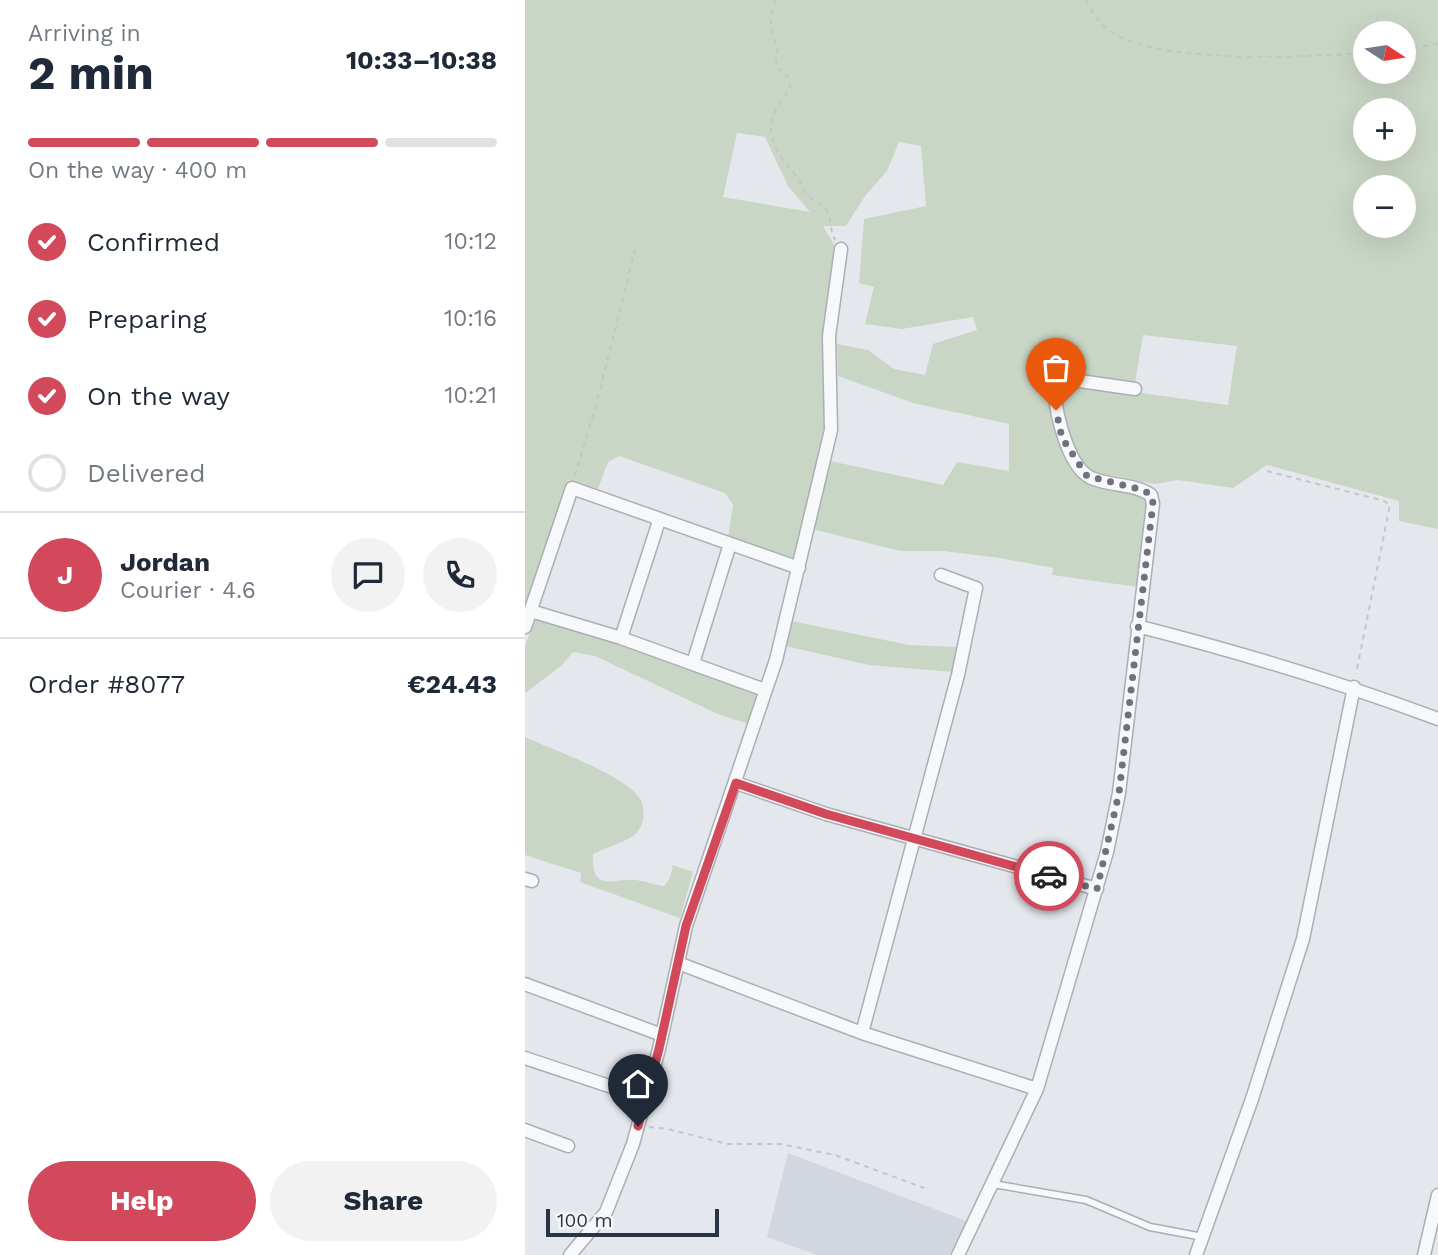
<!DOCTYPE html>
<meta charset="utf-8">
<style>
body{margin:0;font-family:"Work Sans",sans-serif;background:#f2f2f3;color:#1f2937;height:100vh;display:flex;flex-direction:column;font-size:26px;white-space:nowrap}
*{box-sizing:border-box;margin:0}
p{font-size:23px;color:#747a83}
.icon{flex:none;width:38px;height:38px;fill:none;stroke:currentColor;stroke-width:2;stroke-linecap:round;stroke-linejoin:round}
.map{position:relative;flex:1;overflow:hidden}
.panel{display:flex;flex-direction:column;background:#fff;width:525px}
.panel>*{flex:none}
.needle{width:46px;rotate:102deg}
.buttons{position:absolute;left:828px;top:21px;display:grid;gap:14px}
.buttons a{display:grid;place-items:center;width:63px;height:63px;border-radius:50%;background:#fff;box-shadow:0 7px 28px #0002;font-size:35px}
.scale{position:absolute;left:21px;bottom:18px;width:173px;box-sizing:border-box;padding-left:7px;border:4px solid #2b3445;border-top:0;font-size:19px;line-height:24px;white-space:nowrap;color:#2b3445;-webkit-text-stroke:5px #f4f6f9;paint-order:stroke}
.pin{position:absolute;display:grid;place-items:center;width:60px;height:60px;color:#fff;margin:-72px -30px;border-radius:50% 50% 50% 0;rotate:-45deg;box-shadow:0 0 7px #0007}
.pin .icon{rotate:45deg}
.courier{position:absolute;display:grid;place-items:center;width:70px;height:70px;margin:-35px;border:5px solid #d1495b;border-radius:50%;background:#fff;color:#222;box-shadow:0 2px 9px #0007}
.head em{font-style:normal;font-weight:700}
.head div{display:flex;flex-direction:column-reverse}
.head{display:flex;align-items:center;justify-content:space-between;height:119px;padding:0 28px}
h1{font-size:46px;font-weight:700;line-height:52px}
.bar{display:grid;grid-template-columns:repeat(4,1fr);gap:10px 7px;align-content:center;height:84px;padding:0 28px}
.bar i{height:9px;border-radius:5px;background:#e0e1e3}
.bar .selected{background:#d1495b}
.bar p{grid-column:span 4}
.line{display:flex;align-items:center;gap:18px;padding:0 28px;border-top:2px solid #e0e1e3}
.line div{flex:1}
.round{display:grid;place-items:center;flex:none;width:74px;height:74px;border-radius:37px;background:#f2f2f3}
ol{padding:0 28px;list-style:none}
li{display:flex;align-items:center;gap:21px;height:77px}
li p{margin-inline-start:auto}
li .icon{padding:7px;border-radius:50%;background:#d1495b;color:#fff;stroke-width:4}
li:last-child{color:#747a83}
li i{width:38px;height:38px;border:4px solid #e0e1e3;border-radius:50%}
.primary-button{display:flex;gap:14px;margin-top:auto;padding:14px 28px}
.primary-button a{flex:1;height:80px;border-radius:42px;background:#d1495b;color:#fff;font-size:28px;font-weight:700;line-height:80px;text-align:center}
.primary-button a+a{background:#f2f2f3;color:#1f2937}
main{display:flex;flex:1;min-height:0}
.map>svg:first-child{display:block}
.built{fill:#d2d6de}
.green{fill:#c9d6c5;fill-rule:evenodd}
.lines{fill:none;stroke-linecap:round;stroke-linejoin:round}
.lane-casing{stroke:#a9aeb7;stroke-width:9}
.street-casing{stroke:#a9aeb7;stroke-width:15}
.path{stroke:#c2c5cb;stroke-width:2;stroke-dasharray:5 5;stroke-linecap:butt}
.lane{stroke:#f7f8fa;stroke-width:6}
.street{stroke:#f7f8fa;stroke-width:12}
.done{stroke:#6c737f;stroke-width:7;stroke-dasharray:0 12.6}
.route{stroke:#d1495b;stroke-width:9}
</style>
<main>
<section class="panel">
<div class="head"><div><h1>2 min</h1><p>Arriving in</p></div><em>10:33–10:38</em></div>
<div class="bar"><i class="selected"></i><i class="selected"></i><i class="selected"></i><i></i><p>On the way · 400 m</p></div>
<ol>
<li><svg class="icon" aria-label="check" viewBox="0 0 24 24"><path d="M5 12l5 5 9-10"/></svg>Confirmed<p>10:12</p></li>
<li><svg class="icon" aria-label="check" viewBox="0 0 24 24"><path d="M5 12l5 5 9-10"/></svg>Preparing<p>10:16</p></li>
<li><svg class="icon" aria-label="check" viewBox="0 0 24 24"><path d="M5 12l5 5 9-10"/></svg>On the way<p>10:21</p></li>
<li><i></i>Delivered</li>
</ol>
<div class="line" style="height:126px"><b class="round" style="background:#d1495b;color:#fff">J</b><div><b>Jordan</b><p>Courier · 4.6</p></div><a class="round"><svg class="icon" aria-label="chat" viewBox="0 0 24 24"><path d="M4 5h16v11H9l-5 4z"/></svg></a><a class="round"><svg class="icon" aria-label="phone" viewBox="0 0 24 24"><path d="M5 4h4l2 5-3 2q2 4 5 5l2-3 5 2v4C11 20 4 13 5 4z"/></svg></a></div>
<div class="line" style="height:91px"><div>Order #8077</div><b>€24.43</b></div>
<div class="primary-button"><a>Help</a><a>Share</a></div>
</section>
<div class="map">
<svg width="913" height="1255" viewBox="0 0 913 1255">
<rect width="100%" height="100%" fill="#e4e7ec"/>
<path class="built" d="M263,1153l178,68 -17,34h-132l-50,-18z"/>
<path class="green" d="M0,0h913v529l-39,-8v-20l-132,-36 -34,23 -55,-8 -23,4 -61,-12 -11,-8 -17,-27 -6,-39 1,-9 8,-6 159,22 9,-59 -94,-11 -8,48 -83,-14 -4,21 8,45 21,33 74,22 -13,97 -86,-12 1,-7 -53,-10 -57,-7h-43l-88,-22 18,-68 113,24 14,-23 52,9v-47l-96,-21 -75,-27 -1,-32 31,6 26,19 31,6 8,-31 44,-14 -4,-13 -71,12 -37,-5 9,-37 -15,-4 5,-64 62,-13 -5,-60 -22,-4 -12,29 -22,25 -19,30h-23l13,22 -11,72 3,65 -3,48 -30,126 -67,-21 5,-33 -8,-12 -106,-37 -11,6 -11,29 -29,-11 -43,126zM840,33h38v39h-38zM840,110h38v39h-38zM212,133l28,4 23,49 22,26 -87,-15zM840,187h38v39h-38z
M10,616l80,24 145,55 -11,29 -29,-9 -125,-59 -22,-4 -12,14 -36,27v-46z
M266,621l118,24 50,2 -6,25 -84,-7 -84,-19z
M0,737c30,14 95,36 114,60 6,8 6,23 1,31 -6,13 -34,19 -47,26 -2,40 20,24 43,26 9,1 18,5 28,6l6,-8 3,-13 20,7 -13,46 -100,-36 1,-9 -56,-18z"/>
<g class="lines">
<g class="lane-casing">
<path id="lane" d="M468,1184l93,16 64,27 53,10"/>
</g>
<g class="street-casing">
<path id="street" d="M6,611l90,27 144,52
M612,626c102,26 202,56 301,93
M0,627l47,-139 227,80
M96,638l38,-117
M168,663l37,-119
M211,783l90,31 271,75
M0,879l7,2
M153,963l184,70 175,56
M0,984l137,51
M337,1033l96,-358 18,-87 -35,-13
M0,1058l120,40
M0,1130l43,16
M45,1255l36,-43 27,-68 26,-95 27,-123 90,-266 55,-230 -2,-94 12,-87
M433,1255l79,-166 70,-237 12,-59 34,-289 -2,-9c-16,-11 -38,-9 -57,-16 -26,-8 -38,-66 -40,-90l4,-6 8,-4 69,10
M671,1255l56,-156 51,-160 51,-252
M899,1255l14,-60"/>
</g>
<path class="path" d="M250,0l-4,15v13l6,20 -1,18 12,11 2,9c-4,14 -18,22 -19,39 -1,22 13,36 26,52 4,6 7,14 11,19 5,5 14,7 18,13 6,9 3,20 9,31
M561,0c6,12 15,26 27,33 48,31 193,24 252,20
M878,49l35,-5
M742,471l117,30 6,4 -34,169
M50,476l24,-82 36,-144
M124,1127l19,2 59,15h54l54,11 89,33"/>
<use href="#lane" class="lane"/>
<use href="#street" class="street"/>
</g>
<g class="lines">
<path class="done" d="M524,876l48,13 22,-96 34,-290 -2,-8 -8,-5 -56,-14 -25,-38 -6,-28"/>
<path class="route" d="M113,1126l21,-77 27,-123 50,-143 90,31 223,62"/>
</g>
</svg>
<div class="buttons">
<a><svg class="needle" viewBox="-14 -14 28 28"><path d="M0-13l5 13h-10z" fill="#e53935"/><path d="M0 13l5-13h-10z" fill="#747a83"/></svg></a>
<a>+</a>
<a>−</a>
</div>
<div class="scale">100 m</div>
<div class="pin" style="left:531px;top:410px;background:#ea580c"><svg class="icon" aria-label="bag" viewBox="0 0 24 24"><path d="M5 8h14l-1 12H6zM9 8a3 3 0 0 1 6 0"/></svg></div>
<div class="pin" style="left:113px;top:1126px;background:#1f2937"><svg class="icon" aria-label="home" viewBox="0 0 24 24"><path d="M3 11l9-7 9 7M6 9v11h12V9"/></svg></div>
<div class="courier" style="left:524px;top:876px"><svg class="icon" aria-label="car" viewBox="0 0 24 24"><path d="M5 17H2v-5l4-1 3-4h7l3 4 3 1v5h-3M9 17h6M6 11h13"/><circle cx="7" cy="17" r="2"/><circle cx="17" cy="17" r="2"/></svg></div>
</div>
</main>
